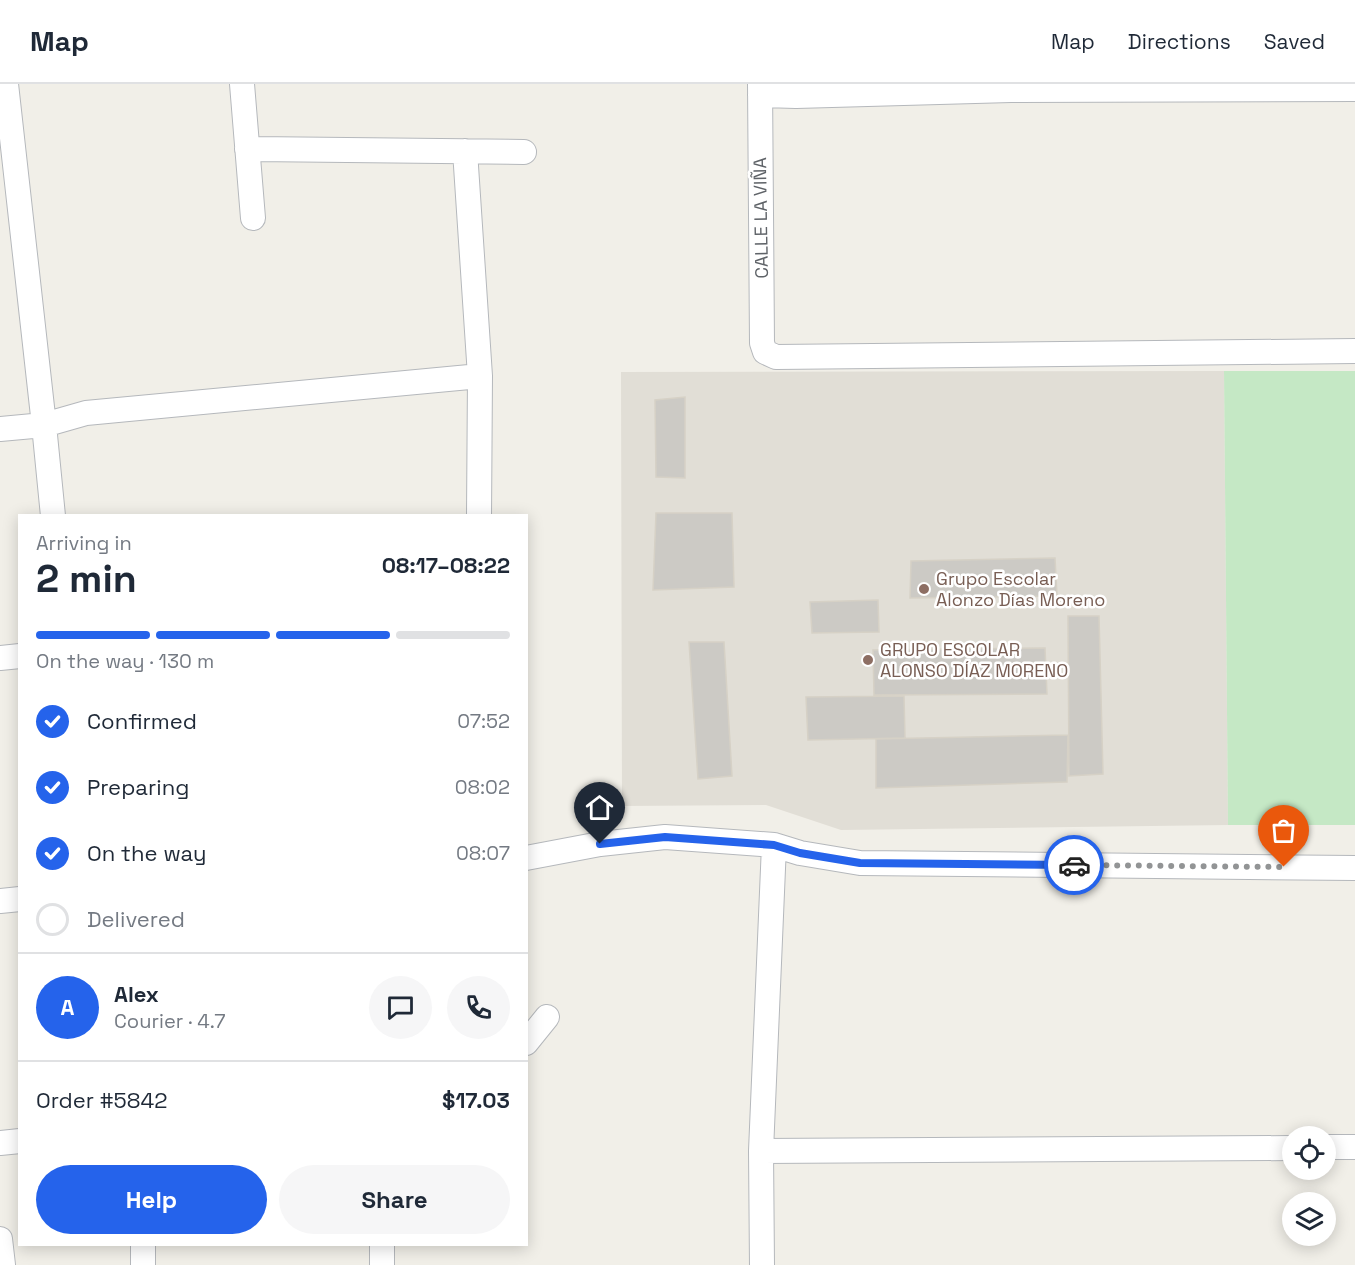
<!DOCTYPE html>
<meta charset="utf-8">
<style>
body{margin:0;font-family:"Space Grotesk",sans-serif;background:#f6f6f7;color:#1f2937;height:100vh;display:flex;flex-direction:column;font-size:22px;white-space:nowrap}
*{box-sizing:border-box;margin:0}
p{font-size:20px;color:#747a83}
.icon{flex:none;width:33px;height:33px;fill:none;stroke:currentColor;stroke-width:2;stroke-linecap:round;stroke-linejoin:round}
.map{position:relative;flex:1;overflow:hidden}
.sheet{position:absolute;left:18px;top:430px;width:510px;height:732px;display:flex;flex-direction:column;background:#fff;border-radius:0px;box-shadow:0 3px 15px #0003}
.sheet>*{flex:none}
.buttons{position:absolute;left:1282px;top:1042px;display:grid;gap:12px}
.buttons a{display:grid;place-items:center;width:54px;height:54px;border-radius:50%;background:#fff;box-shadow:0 3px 15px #0003;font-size:30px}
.pin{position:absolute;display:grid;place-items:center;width:51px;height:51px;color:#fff;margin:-62px -26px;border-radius:50% 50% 50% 0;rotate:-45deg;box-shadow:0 0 6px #0007}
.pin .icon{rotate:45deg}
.courier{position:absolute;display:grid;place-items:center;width:60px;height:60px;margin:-30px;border:4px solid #2563eb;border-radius:50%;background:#fff;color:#222;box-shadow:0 2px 8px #0007}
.head em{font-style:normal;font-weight:600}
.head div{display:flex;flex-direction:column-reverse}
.head{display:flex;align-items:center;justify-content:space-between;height:102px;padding:0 18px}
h1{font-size:39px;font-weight:600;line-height:45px}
.bar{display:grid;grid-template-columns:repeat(4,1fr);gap:9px 6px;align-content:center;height:72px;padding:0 18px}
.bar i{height:8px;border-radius:4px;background:#e0e1e3}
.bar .on{background:#2563eb}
.bar p{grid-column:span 4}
.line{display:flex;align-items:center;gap:15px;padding:0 18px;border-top:2px solid #e0e1e3}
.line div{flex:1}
.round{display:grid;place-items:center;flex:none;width:63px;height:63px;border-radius:32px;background:#f6f6f7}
ol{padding:0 18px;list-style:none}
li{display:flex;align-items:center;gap:18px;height:66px}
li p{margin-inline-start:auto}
li .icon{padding:6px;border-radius:50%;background:#2563eb;color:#fff;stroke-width:4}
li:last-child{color:#747a83}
li i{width:33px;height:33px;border:3px solid #e0e1e3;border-radius:50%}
.cta{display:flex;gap:12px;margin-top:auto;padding:12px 18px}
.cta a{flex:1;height:69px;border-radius:36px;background:#2563eb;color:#fff;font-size:24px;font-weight:600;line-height:69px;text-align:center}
.cta a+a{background:#f6f6f7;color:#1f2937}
header{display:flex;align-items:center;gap:36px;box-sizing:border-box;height:84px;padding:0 30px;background:#fff;border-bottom:2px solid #e0e1e3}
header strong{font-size:28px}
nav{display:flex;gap:33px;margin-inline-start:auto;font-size:21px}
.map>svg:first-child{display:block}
.education{fill:#e1ded6}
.green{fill:#c5e8c5}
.building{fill:#cccac5;stroke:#d6d1c6;stroke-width:1.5}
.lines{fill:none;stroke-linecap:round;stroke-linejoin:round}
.street-casing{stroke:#b5b8bc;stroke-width:26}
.street{stroke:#fff;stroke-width:24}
.done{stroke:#929495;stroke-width:6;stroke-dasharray:0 10.8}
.route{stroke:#2563eb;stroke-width:8}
.education-dot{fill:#8d6e63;stroke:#fff;stroke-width:2}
.labels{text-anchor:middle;stroke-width:5;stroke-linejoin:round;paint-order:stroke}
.street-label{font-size:18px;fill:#5f6368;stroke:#fff}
.education-label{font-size:18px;fill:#785e54;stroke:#fff;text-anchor:start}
</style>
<header>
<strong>Map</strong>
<nav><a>Map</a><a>Directions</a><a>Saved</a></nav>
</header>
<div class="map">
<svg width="1355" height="1181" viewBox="0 0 1355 1181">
<rect width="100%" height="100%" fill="#f1efe8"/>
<path class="education" d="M1224,287l4,454 -387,5 -75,-25 -144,1 -1,-434z"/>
<path class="green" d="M1224,287h131v454h-127z"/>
<path class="building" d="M685,313v81l-29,-1 -1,-77z
M656,429h76l2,74 -81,3z
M1055,474l2,38 -147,2 1,-37z
M878,516l1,32 -67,1 -2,-31z
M1068,532h31l4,158 -34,2z
M689,558h35l8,134 -34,3z
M1045,564l2,46 -173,1 -1,-45z
M904,612l1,42 -97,2 -2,-43z
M1068,651l-1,47 -191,6v-49z"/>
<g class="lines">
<g class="street-casing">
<path id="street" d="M6,0l38,341 9,91
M242,0l11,134
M760,0l2,259 3,9 11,5 579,-6
M760,11l36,1 215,-6 344,-1
M247,65l277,3
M465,67l15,225 -1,140
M0,345l44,-4 42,-12 394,-37
M0,574l20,-2
M526,774l74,-14 65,-7 109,8 26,8 60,10 495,5
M0,817l20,-2
M526,959l21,-26
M0,1059l20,-2
M1326,1063h29
M761,1067l532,-3
M0,1155l3,26
M382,1161v20
M143,1181v-20
M762,1181l-1,-114 13,-306"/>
</g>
<use href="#street" class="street"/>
</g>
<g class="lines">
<path class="done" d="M1074,781l210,2"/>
<path class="route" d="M600,760l65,-7 109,8 26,8 60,10 214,2"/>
</g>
<g class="education-dot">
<circle cx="924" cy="505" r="6"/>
<circle cx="868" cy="576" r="6"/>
</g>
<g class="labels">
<g class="street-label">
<text transform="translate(761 134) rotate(-91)" y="6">CALLE LA VIÑA</text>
</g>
<g class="education-label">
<text x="936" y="501">Grupo Escolar<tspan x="936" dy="21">Alonzo Días Moreno</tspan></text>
<text x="880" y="572">GRUPO ESCOLAR<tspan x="880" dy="21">ALONSO DÍAZ MORENO</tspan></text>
</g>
</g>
</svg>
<div class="buttons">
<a><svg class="icon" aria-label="locate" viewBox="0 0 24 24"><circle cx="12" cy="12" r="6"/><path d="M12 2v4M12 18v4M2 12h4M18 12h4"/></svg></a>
<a><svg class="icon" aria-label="layers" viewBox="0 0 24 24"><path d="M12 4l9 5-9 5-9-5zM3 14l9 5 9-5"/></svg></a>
</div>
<div class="pin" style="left:1284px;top:783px;background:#ea580c"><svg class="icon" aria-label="bag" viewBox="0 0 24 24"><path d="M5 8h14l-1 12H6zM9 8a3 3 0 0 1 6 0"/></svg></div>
<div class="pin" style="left:600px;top:760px;background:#1f2937"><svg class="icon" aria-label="home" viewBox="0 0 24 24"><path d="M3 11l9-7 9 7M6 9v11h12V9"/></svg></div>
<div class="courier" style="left:1074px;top:781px"><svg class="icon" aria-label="car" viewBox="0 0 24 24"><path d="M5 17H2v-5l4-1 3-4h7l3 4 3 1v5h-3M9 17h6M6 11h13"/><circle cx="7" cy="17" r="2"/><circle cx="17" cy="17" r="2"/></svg></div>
<section class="sheet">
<div class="head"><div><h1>2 min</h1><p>Arriving in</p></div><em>08:17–08:22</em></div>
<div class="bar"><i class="on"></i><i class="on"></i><i class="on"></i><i></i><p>On the way · 130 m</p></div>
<ol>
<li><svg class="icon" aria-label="check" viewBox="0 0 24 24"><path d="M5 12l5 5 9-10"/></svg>Confirmed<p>07:52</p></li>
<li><svg class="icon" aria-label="check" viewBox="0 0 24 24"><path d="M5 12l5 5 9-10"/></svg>Preparing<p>08:02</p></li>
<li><svg class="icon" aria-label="check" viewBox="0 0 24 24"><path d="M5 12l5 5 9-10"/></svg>On the way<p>08:07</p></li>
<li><i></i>Delivered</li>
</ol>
<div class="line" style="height:108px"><b class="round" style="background:#2563eb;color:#fff">A</b><div><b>Alex</b><p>Courier · 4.7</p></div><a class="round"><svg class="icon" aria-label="chat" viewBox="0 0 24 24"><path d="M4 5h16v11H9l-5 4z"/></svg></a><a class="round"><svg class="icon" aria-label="phone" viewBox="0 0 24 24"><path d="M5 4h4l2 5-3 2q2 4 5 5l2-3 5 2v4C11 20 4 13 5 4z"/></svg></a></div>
<div class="line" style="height:78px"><div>Order #5842</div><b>$17.03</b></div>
<div class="cta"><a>Help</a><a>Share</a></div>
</section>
</div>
